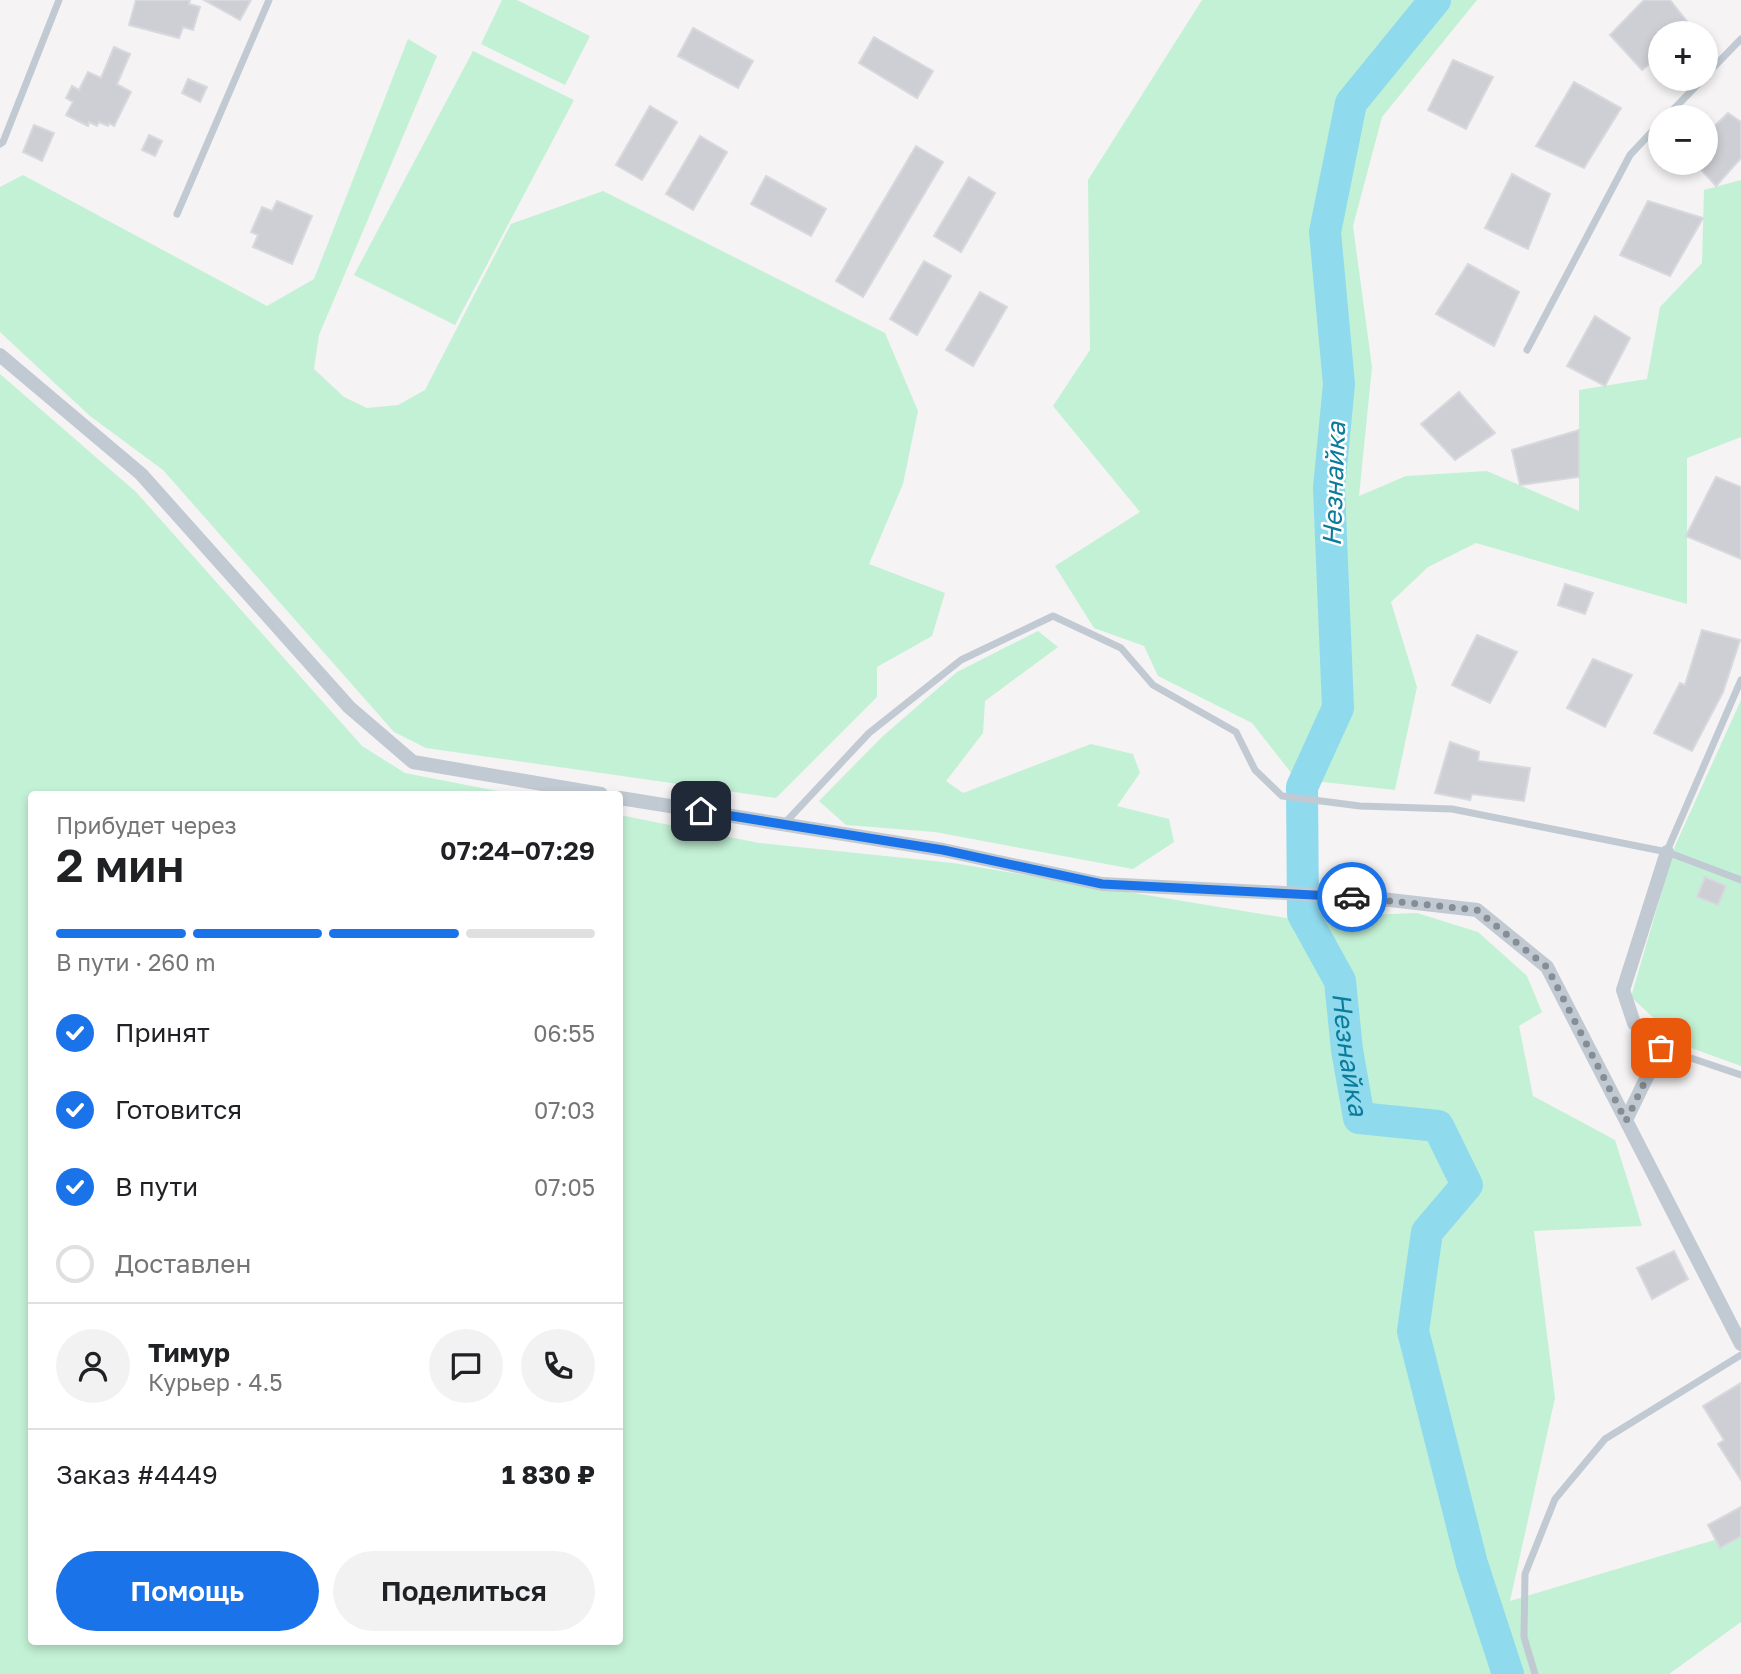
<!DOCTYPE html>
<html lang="ru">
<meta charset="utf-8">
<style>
body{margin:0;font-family:"Golos Text",sans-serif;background:#f2f2f2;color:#202124;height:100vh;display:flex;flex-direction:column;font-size:26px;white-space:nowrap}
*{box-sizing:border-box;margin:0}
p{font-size:23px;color:#757577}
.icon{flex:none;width:38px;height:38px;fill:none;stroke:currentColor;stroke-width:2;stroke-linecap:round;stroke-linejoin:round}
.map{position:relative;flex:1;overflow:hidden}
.sheet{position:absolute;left:28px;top:791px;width:595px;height:854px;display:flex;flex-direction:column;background:#fff;border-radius:7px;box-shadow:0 4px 10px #0003}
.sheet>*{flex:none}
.tools{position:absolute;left:1648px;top:21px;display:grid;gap:14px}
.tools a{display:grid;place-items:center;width:70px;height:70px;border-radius:50%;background:#fff;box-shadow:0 4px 10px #0003;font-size:35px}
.pin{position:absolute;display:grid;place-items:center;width:60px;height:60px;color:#fff;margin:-30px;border-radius:14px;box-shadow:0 4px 10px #0006}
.courier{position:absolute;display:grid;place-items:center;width:70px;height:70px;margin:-35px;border:5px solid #1a73e8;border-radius:50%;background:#fff;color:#222;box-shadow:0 2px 9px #0007}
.overview em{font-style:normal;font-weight:600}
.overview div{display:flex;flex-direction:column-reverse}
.overview{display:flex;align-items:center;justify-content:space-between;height:119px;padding:0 28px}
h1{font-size:46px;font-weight:600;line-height:52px}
.bar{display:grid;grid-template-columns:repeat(4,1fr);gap:10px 7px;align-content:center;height:84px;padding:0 28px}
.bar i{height:9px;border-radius:5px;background:#e0e0e0}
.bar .selected{background:#1a73e8}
.bar p{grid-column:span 4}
.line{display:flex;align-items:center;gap:18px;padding:0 28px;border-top:2px solid #e0e0e0}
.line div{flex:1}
.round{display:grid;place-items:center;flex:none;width:74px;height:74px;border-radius:37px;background:#f2f2f2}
ol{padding:0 28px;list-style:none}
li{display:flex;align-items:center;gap:21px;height:77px}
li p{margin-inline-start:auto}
li .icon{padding:7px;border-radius:50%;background:#1a73e8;color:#fff;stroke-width:4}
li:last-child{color:#757577}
li i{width:38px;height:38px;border:4px solid #e0e0e0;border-radius:50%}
.primary-button{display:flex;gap:14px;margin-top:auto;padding:14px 28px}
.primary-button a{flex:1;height:80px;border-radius:42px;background:#1a73e8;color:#fff;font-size:28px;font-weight:600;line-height:80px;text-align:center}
.primary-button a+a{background:#f2f2f2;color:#202124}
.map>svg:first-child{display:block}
.green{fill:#c3f1d5}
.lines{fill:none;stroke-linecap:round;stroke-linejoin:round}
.river{stroke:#90daee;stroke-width:32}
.building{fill:#cdcfd5;stroke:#d7d9de;stroke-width:2}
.service{stroke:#c1cad2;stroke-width:7}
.minor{stroke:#c1cad2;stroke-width:14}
.done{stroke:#868d94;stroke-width:7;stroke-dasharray:0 12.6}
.route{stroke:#1a73e8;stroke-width:9}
.labels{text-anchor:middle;stroke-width:5;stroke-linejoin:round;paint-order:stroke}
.water-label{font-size:26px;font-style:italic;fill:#0c7c9b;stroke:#fff}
</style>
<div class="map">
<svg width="1741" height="1674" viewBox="0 0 1741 1674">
<rect width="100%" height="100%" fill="#f5f3f3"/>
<path class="green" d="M502,0h15l73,36 -25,49 -84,-41z
M1202,0h275l-95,117 -29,109 19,141 -13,129 47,-20 81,-5 92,40v-121l68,-11 13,-72 42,-44 2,-73 37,-10v257l-54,21v146l-211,-61 -48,24 -37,35 26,85 -22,103 -99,-11 -44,-56 -94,-47 -14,-30 -50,-18 -39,-62 85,-54 -87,-106 37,-56 -2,-170z
M408,39l29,17 -118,279 -5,34 30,28 23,11 31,-3 27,-15 86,-166 92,-33 282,142 33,78 -15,73 -34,80 76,29 -13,43 -55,31v30l-101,101 -350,-50 -32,-16 -231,-262 -73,-54 -90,-84v-145l23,-12 244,131 47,-27z
M473,51l101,49 -119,225 -101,-50z
M0,374l136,118 226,254 43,27 108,21h-481v848h588v-827l139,28 194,20 333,55 131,-5 61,19 49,44 15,36 -23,14 14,70 82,44 27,86 -108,5 21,167 -45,203 231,-69v90l-72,52h-1669z
M1038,631l20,16 -73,54 -2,32 -37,48 17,12 128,-49 42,10 7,19 -23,33 52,13 5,23 -41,27 -198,-37 -89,-7 -27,-24 64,-65 74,-64z
M1741,700v366l-58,-21 -52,-48 44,-151z"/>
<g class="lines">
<path class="river" id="s1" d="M1435,0l-84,103 -26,129 14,152 -10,104 9,220 -36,79 1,127 37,67 7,69 12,68 79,8 29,59 -40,47 -14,99 59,233 36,110"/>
</g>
<path class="building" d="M136,0h54l-1,4 11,3 -7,23 -10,-3 -4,11 -50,-13z
M204,0h47l-11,20z
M1644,0h26l26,33h-35v22l-19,15 -32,-35z
M693,28l60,33 -15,27 -60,-32z
M874,37l59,34 -16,27 -58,-35z
M114,47l16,7 -13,30 14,8 -17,34 -5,-3 -1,3 -9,-4 -2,4 -8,-4 -1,4 -22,-11 7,-13 -7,-4 6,-12 7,4 9,-18 13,6z
M1453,60l40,17 -27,52 -38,-19z
M188,79l19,8 -7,15 -18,-9z
M1574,82l47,26 -37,60 -48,-22z
M650,106l27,16 -35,58 -26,-15z
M1728,113l13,9v36l-25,28 -21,-23h11v-29z
M34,125l20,8 -12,28 -19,-9z
M149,135l13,6 -7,15 -13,-6z
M700,136l27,16 -34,58 -27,-16z
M916,146l27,16 -80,135 -27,-16z
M1512,174l38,20 -22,55 -43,-21z
M766,176l60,33 -15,27 -60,-32z
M969,177l26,16 -34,59 -27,-16z
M277,201l35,15 -20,48 -39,-17 5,-12 -7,-3 11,-25 10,4z
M1648,201l55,17 -33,58 -50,-21z
M924,261l27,15 -34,59 -27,-16z
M1468,264l51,28 -25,54 -58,-32z
M980,292l27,15 -34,59 -27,-16z
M1595,316l35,22 -25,48 -38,-20z
M1459,392l36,41 -40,27 -34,-36z
M1579,430v47l-59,8 -8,-35z
M1716,477l25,10v72l-55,-23z
M1565,584l28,9 -8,21 -27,-9z
M1702,630l38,10 -17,52 -31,59 -38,-18 26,-50 5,2z
M1477,635l40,17 -27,51 -38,-18z
M1593,659l39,16 -27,52 -38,-19z
M1450,742l29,10 -1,9 52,7 -6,33 -52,-7 -2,6 -35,-7z
M1705,877l21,9 -8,19 -21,-8z
M1674,1251l14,28 -36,20 -15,-31z
M1741,1383v97l-23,-36 6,-4 -21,-34z
M1741,1507v29l-21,12 -12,-23z"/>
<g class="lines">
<path class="service" d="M1706,75l35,-36
M1666,117l37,-38
M0,144l3,-2 56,-142
M177,214l92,-214
M1527,350l103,-195 31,-33
M783,825l86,-92 92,-73 92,-44 68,32 32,37 83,47 19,38 27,26 78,10 92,3 215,43 74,28
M1667,851l74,-171
M1661,1048l80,27
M1535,1674l-11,-37 1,-63 30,-75 50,-60 136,-84"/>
<path class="minor" d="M0,355l141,119 208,233 64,55 188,32
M620,798l323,52 159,34 262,13 113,13 70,57 194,377
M1626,1120l35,-72 -27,-25 -11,-33 44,-138"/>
</g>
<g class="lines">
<path class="done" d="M1352,897l125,13 35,29 35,28 79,154 35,-73"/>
<path class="route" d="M701,811l242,39 159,34 250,13"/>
</g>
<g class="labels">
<g class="water-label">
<text transform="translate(1334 484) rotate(-88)" y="9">Незнайка</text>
<text dy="9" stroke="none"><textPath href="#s1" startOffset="1106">Незнайка</textPath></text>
</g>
</g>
</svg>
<div class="tools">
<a>+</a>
<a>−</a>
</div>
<div class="pin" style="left:1661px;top:1048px;background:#ea580c"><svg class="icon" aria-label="bag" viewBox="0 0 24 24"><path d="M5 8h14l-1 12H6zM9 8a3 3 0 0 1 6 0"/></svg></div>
<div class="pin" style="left:701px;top:811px;background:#1f2937"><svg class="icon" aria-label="home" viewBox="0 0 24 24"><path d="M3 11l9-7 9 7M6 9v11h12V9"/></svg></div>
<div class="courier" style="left:1352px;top:897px"><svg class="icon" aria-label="car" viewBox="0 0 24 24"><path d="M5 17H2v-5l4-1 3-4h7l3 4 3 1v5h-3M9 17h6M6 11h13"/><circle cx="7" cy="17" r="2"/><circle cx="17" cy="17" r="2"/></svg></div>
<section class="sheet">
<div class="overview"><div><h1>2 мин</h1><p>Прибудет через</p></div><em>07:24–07:29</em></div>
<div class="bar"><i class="selected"></i><i class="selected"></i><i class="selected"></i><i></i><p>В пути · 260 m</p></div>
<ol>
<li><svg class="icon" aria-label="check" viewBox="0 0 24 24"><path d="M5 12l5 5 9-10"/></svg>Принят<p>06:55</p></li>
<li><svg class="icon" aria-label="check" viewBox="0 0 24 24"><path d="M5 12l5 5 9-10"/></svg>Готовится<p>07:03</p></li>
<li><svg class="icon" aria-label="check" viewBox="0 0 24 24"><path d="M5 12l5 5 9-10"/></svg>В пути<p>07:05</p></li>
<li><i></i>Доставлен</li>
</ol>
<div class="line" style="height:126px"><a class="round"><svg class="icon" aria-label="person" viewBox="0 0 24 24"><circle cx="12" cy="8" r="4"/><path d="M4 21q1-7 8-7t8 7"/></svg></a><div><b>Тимур</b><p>Курьер · 4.5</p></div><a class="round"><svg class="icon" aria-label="chat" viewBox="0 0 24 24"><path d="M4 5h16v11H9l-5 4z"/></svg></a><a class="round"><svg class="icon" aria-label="phone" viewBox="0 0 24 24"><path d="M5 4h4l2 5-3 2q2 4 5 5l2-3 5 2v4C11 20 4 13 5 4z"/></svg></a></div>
<div class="line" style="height:91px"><div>Заказ #4449</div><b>1 830 ₽</b></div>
<div class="primary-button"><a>Помощь</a><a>Поделиться</a></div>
</section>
</div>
